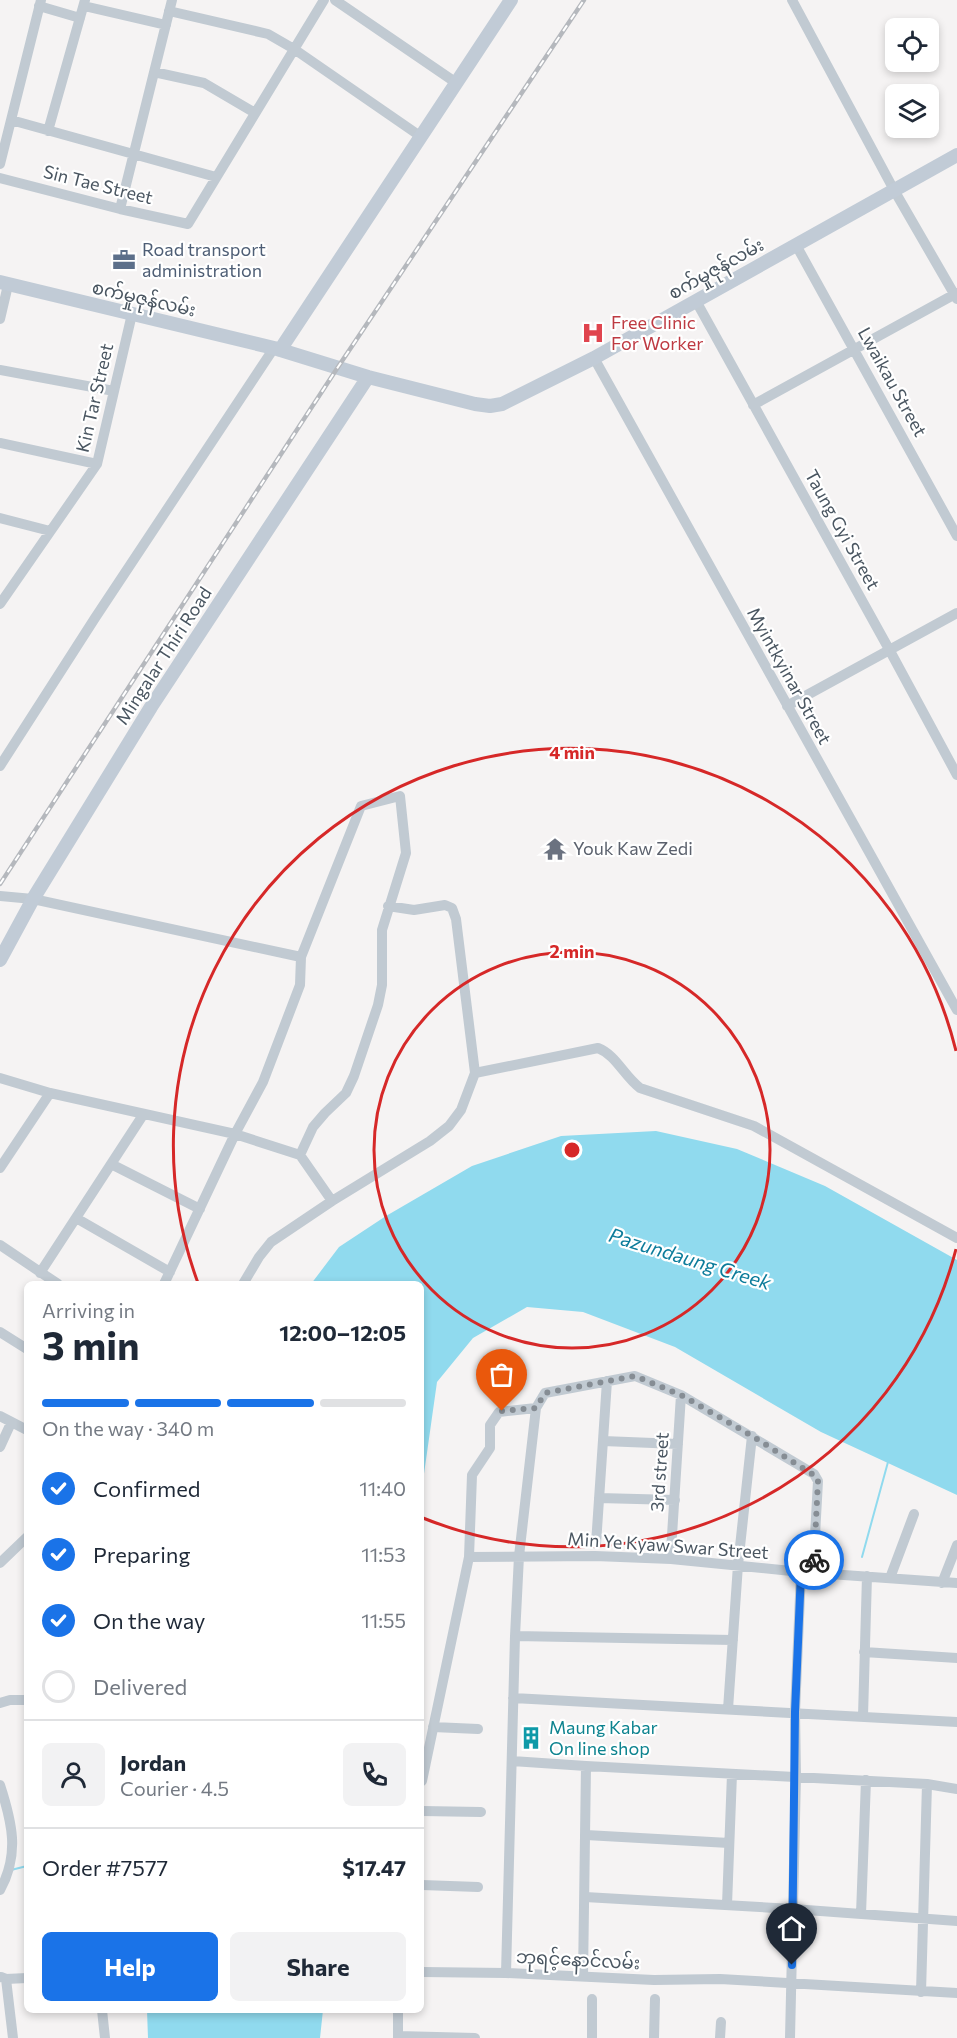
<!DOCTYPE html>
<meta charset="utf-8">
<style>
body{margin:0;font-family:Commissioner,"Noto Sans Myanmar",sans-serif;background:#f2f2f3;color:#1f2937;height:100vh;display:flex;flex-direction:column;font-size:22px;white-space:nowrap}
*{box-sizing:border-box;margin:0}
p{font-size:20px;color:#747a83}
.icon{flex:none;width:33px;height:33px;fill:none;stroke:currentColor;stroke-width:2;stroke-linecap:round;stroke-linejoin:round}
.map{position:relative;flex:1;overflow:hidden}
.side{position:absolute;left:24px;top:1281px;width:400px;height:732px;display:flex;flex-direction:column;background:#fff;border-radius:9px;box-shadow:0 3px 9px #0003}
.side>*{flex:none}
.tools{position:absolute;left:885px;top:18px;display:grid;gap:12px}
.tools a{display:grid;place-items:center;width:54px;height:54px;border-radius:9px;background:#fff;box-shadow:0 3px 9px #0003;font-size:30px}
.pin{position:absolute;display:grid;place-items:center;width:51px;height:51px;color:#fff;margin:-62px -26px;border-radius:50% 50% 50% 0;rotate:-45deg;box-shadow:0 0 6px #0007}
.pin .icon{rotate:45deg}
.courier{position:absolute;display:grid;place-items:center;width:60px;height:60px;margin:-30px;border:4px solid #1a73e8;border-radius:50%;background:#fff;color:#222;box-shadow:0 2px 8px #0007}
.summary em{font-style:normal;font-weight:700}
.summary div{display:flex;flex-direction:column-reverse}
.summary{display:flex;align-items:center;justify-content:space-between;height:102px;padding:0 18px}
h1{font-size:39px;font-weight:700;line-height:45px}
.bar{display:grid;grid-template-columns:repeat(4,1fr);gap:9px 6px;align-content:center;height:72px;padding:0 18px}
.bar i{height:8px;border-radius:4px;background:#e0e1e3}
.bar .on{background:#1a73e8}
.bar p{grid-column:span 4}
.line{display:flex;align-items:center;gap:15px;padding:0 18px;border-top:2px solid #e0e1e3}
.line div{flex:1}
.round{display:grid;place-items:center;flex:none;width:63px;height:63px;border-radius:9px;background:#f2f2f3}
ol{padding:0 18px;list-style:none}
li{display:flex;align-items:center;gap:18px;height:66px}
li p{margin-inline-start:auto}
li .icon{padding:6px;border-radius:50%;background:#1a73e8;color:#fff;stroke-width:4}
li:last-child{color:#747a83}
li i{width:33px;height:33px;border:3px solid #e0e1e3;border-radius:50%}
.primary-button{display:flex;gap:12px;margin-top:auto;padding:12px 18px}
.primary-button a{flex:1;height:69px;border-radius:9px;background:#1a73e8;color:#fff;font-size:24px;font-weight:700;line-height:69px;text-align:center}
.primary-button a+a{background:#f2f2f3;color:#1f2937}
.map>svg:first-child{display:block}
.water{fill:#90daee}
.lines{fill:none;stroke-linecap:round;stroke-linejoin:round}
.stream{stroke:#90daee;stroke-width:2}
.street{stroke:#c1cad2;stroke-width:10}
.secondary{stroke:#c1cbd6;stroke-width:14}
.rail-casing{stroke:#b5b8bd;stroke-width:4.5}
.rail{stroke:#fff;stroke-width:2;stroke-dasharray:7;stroke-linecap:butt}
.done{stroke:#868d94;stroke-width:6;stroke-dasharray:0 10.8}
.route{stroke:#1a73e8;stroke-width:8}
.ring{fill:none;stroke:#d62828;stroke-width:3}
.labels{text-anchor:middle;stroke-width:4.5;stroke-linejoin:round;paint-order:stroke}
.street-label{font-size:18px;fill:#4a5661;stroke:#fff}
.service-label{font-size:18px;fill:#4e5e75;stroke:#fff;text-anchor:start}
.health-label{font-size:18px;fill:#be3a42;stroke:#fff;text-anchor:start}
.worship-label{font-size:18px;fill:#5b616d;stroke:#fff;text-anchor:start}
.culture-label{font-size:18px;fill:#0d838f;stroke:#fff;text-anchor:start}
.water-label{font-size:20px;font-style:italic;fill:#0c7c9b;stroke:#fff}
.centre{fill:#d62828;stroke:#fff;stroke-width:3}
.ring-label{font-size:18px;text-anchor:middle;font-weight:bold;fill:#d62828;stroke:#fff;stroke-width:4.5;stroke-linejoin:round;paint-order:stroke}
</style>
<div class="map">
<svg width="957" height="2038" viewBox="0 0 957 2038">
<rect width="100%" height="100%" fill="#f5f3f3"/>
<path class="water" d="M656,1131l81,18 88,37 132,74v235l-136,-63 -146,-85 -92,-35 -56,-5 -54,31 -36,44 -15,106v-204h-111l28,-37 47,-31 86,-50 89,-30z
M147,2010h176l-3,28h-172z"/>
<g class="lines">
<path class="stream" d="M862,1557l26,-95
M11,1870l16,-4"/>
<path class="street" d="M335,0l120,82
M792,0l102,190 63,109
M39,6l41,12
M84,6l82,19
M169,11l99,23 26,15 126,87
M154,72l50,11 51,30
M11,120l205,57
M48,131l37,-131
M0,164l41,-164
M0,178l120,31 68,15 136,-224
M120,209l52,-209
M796,245l161,291
M696,301l194,350 67,124
M0,319l8,-34
M594,358l363,652
M0,370l114,21
M753,405l204,-112
M0,443l97,21
M0,518l50,13
M0,604l97,-140 35,-150
M787,706l170,-93
M0,766l95,-148 179,-270
M0,896l33,3 268,58
M475,1073l123,-25c18,7 26,28 42,40l114,38 203,112
M0,1078l50,15 185,41 65,21 32,46
M111,1164l89,45
M0,1168l50,-75
M76,1218l94,54
M0,1245l58,39
M40,1273l103,-158
M164,1284l71,-150 28,-52 37,-97 1,-28 60,-151 39,-10 6,57 -24,77v55l-4,20 -24,71 -8,17 -21,20 -12,14 -13,28
M243,1284l16,-27 12,-15 61,-41 98,-60 19,-15 12,-16 14,-37 -19,-154 -4,-11 -7,-3 -31,5 -26,-4
M0,1332l27,17
M0,1416l27,14
M603,1441l75,3
M0,1447l11,-24
M599,1498l76,2
M596,1544l11,-163
M671,1551l10,-156
M469,1557l126,-1 76,3 130,13 156,11
M0,1563l27,-26
M813,1572l5,-91 -4,-7 -133,-79 -46,-19 -90,17 -9,15 -17,148 -4,80 -9,337 148,7 66,-1 237,14
M890,1578l24,-64
M942,1583l15,-38
M515,1636l218,4
M864,1652l93,6
M513,1698l444,24
M0,1703l10,-3h17
M728,1709l10,-144 14,-129
M863,1716l4,-140
M433,1727l45,2
M512,1761l74,5 341,18 30,5
M422,1781l47,-224 3,-82 18,-27v-23l9,-13 37,-4
M0,1785c12,37 20,69 0,105
M422,1811l59,1
M586,1835l143,8
M422,1885l56,2
M585,1897l208,12 164,12
M727,1905l5,-131
M861,1914l5,-134
M422,1972l84,1
M1,1977l5,2 21,-1
M583,1977l3,-211
M6,1979l7,59
M921,1992l6,-208
M102,2010l3,28
M398,2036l77,2
M398,2038v-28
M592,2038v-39
M654,2038l1,-39
M720,2038l1,-16
M790,2038l6,-262 -1,-64 6,-140"/>
<path class="secondary" d="M0,282l274,66 94,29 107,27 15,2 12,-2 92,-46 363,-203
M280,350l231,-350
M0,960l33,-61 118,-192 217,-330"/>
<g class="rail-casing">
<path id="rail" d="M0,884l338,-517 246,-367"/>
</g>
<use href="#rail" class="rail"/>
</g>
<g class="lines">
<path class="done" d="M502,1411l34,-3 9,-15 90,-17 46,19 71,41 65,41 1,4 -4,79"/>
<path class="route" d="M792,1965l3,-253 6,-140h12l1,-12"/>
</g>
<g class="ring">
<circle cx="572" cy="1150" r="198"/>
<path d="M956 1249A397 397 0 0 1 423 1518M198 1283A397 397 0 1 1 956 1051"/>
</g>
<defs>
<g id="office-bare" transform="scale(1.8)"><path d="M-6-3h4V-5.5h4V-3h4V5H-6ZM-1-4.5V-3h2v-1.5ZM-6 0V1H6V0Z" fill="#5c6f8a" stroke="#fff" stroke-width="2.5" paint-order="stroke"/></g>
<g id="hospital-bare" transform="scale(1.8)"><path d="M-5-5h3v3.5h4V-5h3V5h-3V1.5h-4V5h-3Z" fill="#e0444e" stroke="#fff" stroke-width="2.5" paint-order="stroke"/></g>
<g id="temple-bare" transform="scale(1.8)"><path d="M0-6L5-2H3V0L6.5 2.5H4V6H1.5V3h-3V6H-4V2.5H-6.5L-3 0V-2H-5Z" fill="#6b7280" stroke="#fff" stroke-width="2.5" paint-order="stroke"/></g>
<g id="building-bare" transform="scale(1.8)"><path d="M-4-6H4V6H1V3H-1V6H-4ZM-2.5-4.3h1.7v1.8h-1.7ZM.8-4.3h1.7v1.8H.8ZM-2.5-1h1.7V.8h-1.7ZM.8-1h1.7V.8H.8Z" fill="#0f9aa8" stroke="#fff" stroke-width="2.5" paint-order="stroke"/></g>
</defs>
<g fill-rule="evenodd">
<use href="#office-bare" x="124" y="260"/>
<use href="#hospital-bare" x="593" y="333"/>
<use href="#temple-bare" x="555" y="849"/>
<use href="#building-bare" x="531" y="1738"/>
</g>
<g class="labels">
<g class="street-label">
<text transform="translate(98 185) rotate(14)" y="6">Sin Tae Street</text>
<text transform="translate(716 269) rotate(-29)" y="6">စက်မှုဇုန်လမ်း</text>
<text transform="translate(144 299) rotate(13)" y="6">စက်မှုဇုန်လမ်း</text>
<text transform="translate(892 382) rotate(61)" y="6">Lwaikau Street</text>
<text transform="translate(95 398) rotate(-77)" y="6">Kin Tar Street</text>
<text transform="translate(842 530) rotate(61)" y="6">Taung Gyi Street</text>
<text transform="translate(164 656) rotate(-57)" y="6">Mingalar Thiri Road</text>
<text transform="translate(789 676) rotate(61)" y="6">Myintkyinar Street</text>
<text transform="translate(660 1472) rotate(-86)" y="6">3rd street</text>
<text transform="translate(668 1546) rotate(4)" y="6">Min Ye Kyaw Swar Street</text>
<text transform="translate(578 1960) rotate(3)" y="6">ဘုရင့်နောင်လမ်း</text>
</g>
<g class="service-label">
<text x="142" y="256">Road transport<tspan x="142" dy="21">administration</tspan></text>
</g>
<g class="health-label">
<text x="611" y="329">Free Clinic<tspan x="611" dy="21">For Worker</tspan></text>
</g>
<g class="worship-label">
<text x="573" y="855">Youk Kaw Zedi</text>
</g>
<g class="culture-label">
<text x="549" y="1734">Maung Kabar<tspan x="549" dy="21">On line shop</tspan></text>
</g>
<g class="water-label">
<text transform="translate(690 1259) rotate(17)" y="7">Pazundaung Creek</text>
</g>
</g>
<circle cx="572" cy="1150" r="9" class="centre"/>
<g class="ring-label">
<text x="572" y="759">4 min</text>
<text x="572" y="958">2 min</text>
</g>
</svg>
<div class="tools">
<a><svg class="icon" aria-label="locate" viewBox="0 0 24 24"><circle cx="12" cy="12" r="6"/><path d="M12 2v4M12 18v4M2 12h4M18 12h4"/></svg></a>
<a><svg class="icon" aria-label="layers" viewBox="0 0 24 24"><path d="M12 4l9 5-9 5-9-5zM3 14l9 5 9-5"/></svg></a>
</div>
<div class="pin" style="left:502px;top:1411px;background:#ea580c"><svg class="icon" aria-label="bag" viewBox="0 0 24 24"><path d="M5 8h14l-1 12H6zM9 8a3 3 0 0 1 6 0"/></svg></div>
<div class="pin" style="left:792px;top:1965px;background:#1f2937"><svg class="icon" aria-label="home" viewBox="0 0 24 24"><path d="M3 11l9-7 9 7M6 9v11h12V9"/></svg></div>
<div class="courier" style="left:814px;top:1560px"><svg class="icon" aria-label="bike" viewBox="0 0 24 24"><circle cx="6" cy="16" r="4"/><circle cx="18" cy="16" r="4"/><path d="M6 16l4-8h5l3 8M10 8l3 8H6M13 5h3"/></svg></div>
<section class="side">
<div class="summary"><div><h1>3 min</h1><p>Arriving in</p></div><em>12:00–12:05</em></div>
<div class="bar"><i class="on"></i><i class="on"></i><i class="on"></i><i></i><p>On the way · 340 m</p></div>
<ol>
<li><svg class="icon" aria-label="check" viewBox="0 0 24 24"><path d="M5 12l5 5 9-10"/></svg>Confirmed<p>11:40</p></li>
<li><svg class="icon" aria-label="check" viewBox="0 0 24 24"><path d="M5 12l5 5 9-10"/></svg>Preparing<p>11:53</p></li>
<li><svg class="icon" aria-label="check" viewBox="0 0 24 24"><path d="M5 12l5 5 9-10"/></svg>On the way<p>11:55</p></li>
<li><i></i>Delivered</li>
</ol>
<div class="line" style="height:108px"><a class="round"><svg class="icon" aria-label="person" viewBox="0 0 24 24"><circle cx="12" cy="8" r="4"/><path d="M4 21q1-7 8-7t8 7"/></svg></a><div><b>Jordan</b><p>Courier · 4.5</p></div><a class="round"><svg class="icon" aria-label="phone" viewBox="0 0 24 24"><path d="M5 4h4l2 5-3 2q2 4 5 5l2-3 5 2v4C11 20 4 13 5 4z"/></svg></a></div>
<div class="line" style="height:78px"><div>Order #7577</div><b>$17.47</b></div>
<div class="primary-button"><a>Help</a><a>Share</a></div>
</section>
</div>
